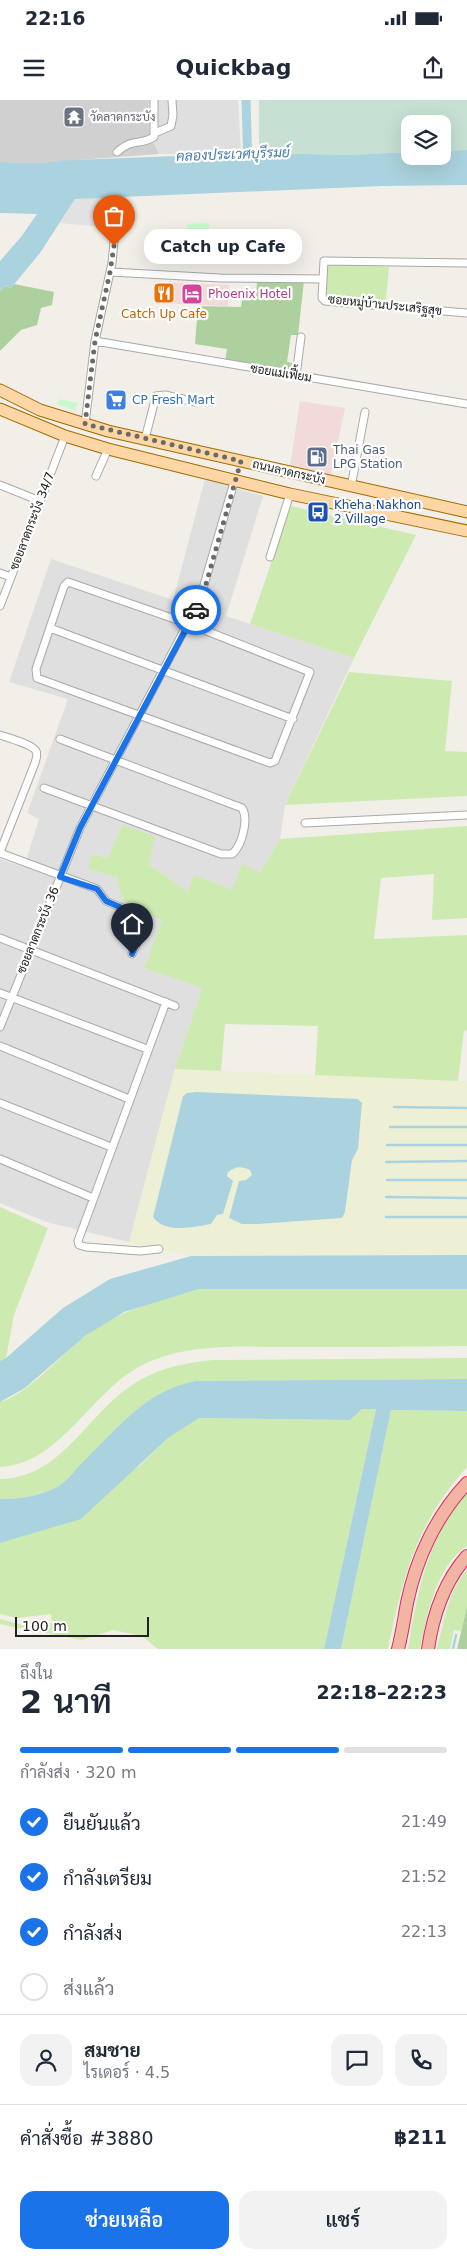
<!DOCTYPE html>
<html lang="th">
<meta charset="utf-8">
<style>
body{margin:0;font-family:"DejaVu Sans",Sarabun,sans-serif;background:#f2f2f3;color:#1f2937;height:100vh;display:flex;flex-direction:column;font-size:19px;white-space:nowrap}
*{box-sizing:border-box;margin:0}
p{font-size:16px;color:#747a83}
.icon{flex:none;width:28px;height:28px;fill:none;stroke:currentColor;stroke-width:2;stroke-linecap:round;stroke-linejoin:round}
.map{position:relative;height:1549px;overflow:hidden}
.panel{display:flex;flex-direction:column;background:#fff;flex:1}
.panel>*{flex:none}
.fabs{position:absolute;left:401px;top:15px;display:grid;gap:10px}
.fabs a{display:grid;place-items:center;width:50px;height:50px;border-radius:10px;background:#fff;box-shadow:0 5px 20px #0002;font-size:25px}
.scale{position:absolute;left:15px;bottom:12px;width:134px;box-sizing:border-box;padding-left:5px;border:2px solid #222;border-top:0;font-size:14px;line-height:18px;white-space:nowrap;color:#222;-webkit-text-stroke:4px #fff;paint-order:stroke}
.pin{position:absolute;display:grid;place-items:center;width:42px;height:42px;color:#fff;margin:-51px -21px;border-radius:50% 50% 50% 0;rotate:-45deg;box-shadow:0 0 5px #0007}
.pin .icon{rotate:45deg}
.courier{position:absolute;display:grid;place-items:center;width:50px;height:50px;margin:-25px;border:4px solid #1a73e8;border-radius:50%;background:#fff;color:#222;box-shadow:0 1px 6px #0007}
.bubble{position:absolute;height:35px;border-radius:15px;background:#fff;box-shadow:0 5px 20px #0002;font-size:16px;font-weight:600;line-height:35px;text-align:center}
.overview em{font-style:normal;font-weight:600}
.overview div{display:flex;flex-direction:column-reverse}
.overview{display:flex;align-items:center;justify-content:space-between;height:85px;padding:0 20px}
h1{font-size:32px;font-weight:600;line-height:38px}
.bar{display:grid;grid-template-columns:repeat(4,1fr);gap:8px 5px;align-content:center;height:60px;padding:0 20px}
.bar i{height:6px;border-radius:4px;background:#e0e1e3}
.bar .on{background:#1a73e8}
.bar p{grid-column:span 4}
.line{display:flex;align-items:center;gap:12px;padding:0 20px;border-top:1px solid #e0e1e3}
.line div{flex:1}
.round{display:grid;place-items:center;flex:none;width:52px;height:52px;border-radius:15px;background:#f2f2f3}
ol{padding:0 20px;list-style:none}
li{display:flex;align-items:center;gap:15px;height:55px}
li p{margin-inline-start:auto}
li .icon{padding:5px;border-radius:50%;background:#1a73e8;color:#fff;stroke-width:4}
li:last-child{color:#747a83}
li i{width:28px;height:28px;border:2px solid #e0e1e3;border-radius:50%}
.cta{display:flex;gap:10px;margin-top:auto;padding:10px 20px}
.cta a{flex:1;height:58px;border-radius:15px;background:#1a73e8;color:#fff;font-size:20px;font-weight:600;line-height:58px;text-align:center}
.cta a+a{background:#f2f2f3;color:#1f2937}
.status{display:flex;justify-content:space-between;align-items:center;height:35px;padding:0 25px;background:#fff;direction:ltr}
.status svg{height:14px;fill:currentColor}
header{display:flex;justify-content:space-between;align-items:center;height:65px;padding:0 20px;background:#fff;font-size:22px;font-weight:600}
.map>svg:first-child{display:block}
.residential{fill:#e0dfdf}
.commercial{fill:#f2dad9}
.religious{fill:#d0d0d0}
.farmland{fill:#eef0d5;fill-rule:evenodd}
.grass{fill:#cdebb0}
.forest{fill:#add19e}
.wetland{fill:#c6e0d4}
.park{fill:#c8facc}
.parking{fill:#e2e2e2}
.water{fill:#aad3df}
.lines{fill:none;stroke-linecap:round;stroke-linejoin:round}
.stream{stroke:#aad3df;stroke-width:2.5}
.canal{stroke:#aad3df;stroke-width:9}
.minor-casing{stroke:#a9a9a9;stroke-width:9}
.primary-casing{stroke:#a06b00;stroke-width:13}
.trunk-casing{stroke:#dc2a67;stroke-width:14}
.minor{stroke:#fff;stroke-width:7}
.primary{stroke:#fcd6a4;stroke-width:11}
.trunk{stroke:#f2b4a3;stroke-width:12}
.done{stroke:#6b6a68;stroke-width:5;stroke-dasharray:0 9}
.route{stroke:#1a73e8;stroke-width:6}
.labels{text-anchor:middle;stroke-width:4.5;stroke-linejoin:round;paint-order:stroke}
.worship-label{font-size:12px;fill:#5b616d;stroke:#fff;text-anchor:start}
.hotel-label{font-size:12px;fill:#b23c85;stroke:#fff;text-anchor:start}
.street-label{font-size:12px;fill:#222;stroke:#fff}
.food-label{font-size:12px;fill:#c56008;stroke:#fff}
.shop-label{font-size:12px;fill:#366cbe;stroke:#fff;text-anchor:start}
.service-label{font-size:12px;fill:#4e5e75;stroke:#fff;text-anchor:start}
.transit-label{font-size:12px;fill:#164399;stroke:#fff;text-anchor:start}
.water-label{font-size:14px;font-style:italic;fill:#4a7aab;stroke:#fff}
</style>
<div class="status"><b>22:16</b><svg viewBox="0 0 49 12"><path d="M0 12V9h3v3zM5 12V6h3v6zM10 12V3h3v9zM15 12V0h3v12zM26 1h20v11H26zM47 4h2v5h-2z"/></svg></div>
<header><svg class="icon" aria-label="menu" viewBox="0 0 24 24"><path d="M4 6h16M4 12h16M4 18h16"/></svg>Quickbag<svg class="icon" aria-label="share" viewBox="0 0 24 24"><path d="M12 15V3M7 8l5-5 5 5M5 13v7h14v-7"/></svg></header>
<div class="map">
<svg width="467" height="1549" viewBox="0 0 467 1549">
<rect width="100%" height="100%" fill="#f2efe9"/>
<path class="residential" d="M148,0h90l3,54h-82l-10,-20z
M205,379l58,17 -37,120 128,42 -69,147 -5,34 -20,33 -28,18 -44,2 -39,-28 -27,-39 -14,33 -15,-4 -5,15 29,8 5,23 41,20 -19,48 58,20 -27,81 -46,173 -83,-20 -46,-19v-344l24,8 15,-48 -12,-6 41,-114 -59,-17 42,-123 122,41z"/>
<path class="commercial" d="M156,182l73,3 -1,21 -73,-3z
M300,301l45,7 -14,67 -41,-9z"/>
<path class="religious" d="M0,0h148l1,34 10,20 -122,9 -37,-1z"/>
<path class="farmland" d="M175,969l292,12v174l-276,1 -62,-13zM197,992l161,7 4,4 -4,46 -6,11 -7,51 -67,11 -36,2 -13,-6 10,-37 6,-1 7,-5 -2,-5 -7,-3h-8l-7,5 -5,42 -6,1 -30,-122z"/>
<path class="grass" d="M326,163l63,4 -3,33 -59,-2z
M291,406l125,29 -62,123 -104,-34z
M349,572l103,9 -7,70 22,1v44l-182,9z
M122,725l33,11 -6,28 39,28 6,-17 38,15 10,-26 18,8 20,-33 187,-13v92l-35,2 2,-46 -53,4 -7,61 93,-4v95l-3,1 -6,50 -143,-6 3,-49 -93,-2 -4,47 -46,-2 27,-81 -58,-20 18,-48 -40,-20 -5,-23 -29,-8 4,-15 16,4z
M0,1107l48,21 -34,87 -8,43 -6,3z
M199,1189h268v57c-58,1 -116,1 -174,1 -47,0 -97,-4 -142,14 -58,23 -87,103 -151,106v-65c27,-7 61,-47 84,-65 34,-27 74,-36 115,-48z
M467,1258v21l-272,2c-50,10 -77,47 -111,81 -8,7 -16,19 -25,24 -19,10 -38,13 -59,13v-20c60,-1 84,-60 128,-91 26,-19 54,-25 86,-28z
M362,1309h14l-52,240h-166l-16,-13 -29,-6 -31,10 -41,-8 -1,-6 12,-3 -1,-9 -34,4 -17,-4v-71l139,-77 29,-28 30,-20 152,2z
M391,1310l76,1v56c-52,59 -63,107 -79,182h-47z
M467,1392v54c-32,21 -39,68 -47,103h-12c9,-56 20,-113 59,-157z
M467,1469v39l-6,23 -7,-1 -4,19h-13c7,-28 11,-57 30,-80z
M0,1519l31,8 1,4 -32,-7z"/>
<path class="forest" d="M257,180l47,1 -6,54h-7l-4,27 7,1 -1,9 -68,-11 2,-12 -32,-5 3,-38 43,1 1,-8h14z
M14,184l40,8 -2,13 -11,3 -4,17 -16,5 -21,21v-60l5,-5 6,2z
M467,1508v41h-10l10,-42z"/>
<path class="wetland" d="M259,0h208v50l-24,1 -1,-27h-32v28l-61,3 -90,-2z"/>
<path class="park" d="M209,123v20l-22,-1v-18z
M59,299l19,4 -3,8 -18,-7z"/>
<path class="parking" d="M116,96l-3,32 -53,-5 15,-24z"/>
<path class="water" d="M467,50v35l-85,1 -307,13 -35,54 -29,35 -6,-2 -5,5v-30l21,-24 16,-23 -37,-1v-51l37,1 35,-3 187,-7 90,2 61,-3v4h32l1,-5z
M197,992l161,7 4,4 -4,46 -6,11 -7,52 -3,6 -84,6h-16l-13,-6 10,-37 7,-1 6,-5 -2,-5c-9,-4 -14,-4 -22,2l-1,4 6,5 -10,33 -6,1 -6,9c-18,3 -46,10 -58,-7l30,-121 4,-3z
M467,1155v34h-268l-75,23 -39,24 -60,52 -25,14v-41l6,-3 57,-50 47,-29 81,-23z
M467,1279v32l-76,-1 -50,239h-17l52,-240h-14l-12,11 -151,-2 -31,20 -87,81 -81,24v-44c21,0 40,-3 59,-13 9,-6 17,-17 24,-24 35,-34 62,-71 112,-81z"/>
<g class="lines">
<path class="stream" d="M394,1007l73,1
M390,1027h77
M387,1045h80
M386,1062l81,-1
M387,1080h80
M386,1097l81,1
M386,1117h81
M453,1549l3,-14"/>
<path class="canal" d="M246,0l2,65"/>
<g class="minor-casing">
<path id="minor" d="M155,33l16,-7 2,-11 -1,-15
M117,52c18,-15 22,-6 37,-15v-37
M467,163l-143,-2 -2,37 3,3 142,12
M111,172l109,6 103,1
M95,241l372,63
M296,276l5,-39
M85,324l10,-83 17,-78 6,-64
M145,339l11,-43 9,-1 30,7
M96,376l12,-27
M0,385l40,16
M351,387l14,-75
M270,457l20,-63
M0,473l11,4
M68,482l121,42 121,48 -35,89 -5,2 -233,-85 -1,-9 28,-83z
M0,506l65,-170
M50,528l243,91
M0,635c8,3 32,9 36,16 2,3 0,8 -1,12l-35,89
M44,688l177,66h11c10,-8 17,-35 10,-46l-182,-69
M305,723l162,-8
M0,753l97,36 9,12 32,14c9,12 -1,27 -6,39
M0,838l175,68
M0,893l147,56
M0,927l80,-199 119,-226 36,-123
M0,946l129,53
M0,1003l111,44
M0,1059l93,39
M159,1149l-19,2 -54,-4 -7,-2 -1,-4 88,-239"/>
</g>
<g class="primary-casing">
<path id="primary" d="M0,290l40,20 68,21 359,81
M0,309l65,27 43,13 182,45 177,37"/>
</g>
<g class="trunk-casing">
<path id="trunk" d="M398,1549c4,-15 6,-30 9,-46 9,-44 29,-87 60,-120
M428,1549c5,-34 16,-67 39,-93"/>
</g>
<use href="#minor" class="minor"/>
<use href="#primary" class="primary"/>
<use href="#trunk" class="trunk"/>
</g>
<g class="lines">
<path class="done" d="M114,146l-4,26 -15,69 -10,83 156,37 -37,130 -8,19"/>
<path class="route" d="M132,854c5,-12 15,-27 6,-39l-32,-14 -9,-12 -37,-12 20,-49 116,-218"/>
</g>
<defs>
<g id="temple-square" transform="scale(1.125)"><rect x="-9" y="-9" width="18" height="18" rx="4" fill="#6b7280" stroke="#fff"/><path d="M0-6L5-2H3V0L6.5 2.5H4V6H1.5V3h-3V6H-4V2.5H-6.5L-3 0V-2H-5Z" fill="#fff"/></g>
<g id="restaurant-square" transform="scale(1.125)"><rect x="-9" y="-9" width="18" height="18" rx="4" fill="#e8710a" stroke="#fff"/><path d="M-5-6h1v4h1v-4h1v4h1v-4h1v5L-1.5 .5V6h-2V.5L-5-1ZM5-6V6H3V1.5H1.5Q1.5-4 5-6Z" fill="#fff"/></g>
<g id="hotel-square" transform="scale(1.125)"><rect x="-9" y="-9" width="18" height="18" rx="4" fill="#d1479c" stroke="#fff"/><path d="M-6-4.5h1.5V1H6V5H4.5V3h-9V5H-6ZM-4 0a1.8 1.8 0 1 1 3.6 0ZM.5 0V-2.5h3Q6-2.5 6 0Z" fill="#fff"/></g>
<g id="supermarket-square" transform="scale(1.125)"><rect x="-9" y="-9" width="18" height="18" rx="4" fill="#3f7fe0" stroke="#fff"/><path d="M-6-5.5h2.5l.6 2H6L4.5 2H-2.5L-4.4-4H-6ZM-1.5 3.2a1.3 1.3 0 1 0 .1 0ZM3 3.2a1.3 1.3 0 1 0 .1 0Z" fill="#fff"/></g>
<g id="fuel-square" transform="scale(1.125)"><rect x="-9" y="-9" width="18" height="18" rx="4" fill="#5c6f8a" stroke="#fff"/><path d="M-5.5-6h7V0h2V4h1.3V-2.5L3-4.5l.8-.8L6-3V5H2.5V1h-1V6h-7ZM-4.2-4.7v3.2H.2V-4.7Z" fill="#fff"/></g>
<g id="bus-square" transform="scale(1.125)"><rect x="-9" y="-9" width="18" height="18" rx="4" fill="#1a4fb4" stroke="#fff"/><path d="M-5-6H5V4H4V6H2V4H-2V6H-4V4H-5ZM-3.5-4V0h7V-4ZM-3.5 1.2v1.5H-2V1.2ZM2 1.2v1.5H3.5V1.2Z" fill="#fff"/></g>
</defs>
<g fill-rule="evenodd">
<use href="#temple-square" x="74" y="17"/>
<use href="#restaurant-square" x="164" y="193"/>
<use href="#hotel-square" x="192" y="194"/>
<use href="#supermarket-square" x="116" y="300"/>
<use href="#fuel-square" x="317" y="357"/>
<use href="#bus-square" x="318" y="412"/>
</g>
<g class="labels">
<g class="worship-label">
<text x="90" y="21">วัดลาดกระบัง</text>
</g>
<g class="hotel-label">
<text x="208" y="198">Phoenix Hotel</text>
</g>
<g class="street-label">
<text transform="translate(385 205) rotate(6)" y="4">ซอยหมู่บ้านประเสริฐสุข</text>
<text transform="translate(281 273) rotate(9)" y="4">ซอยแม่เฟี้ยม</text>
<text transform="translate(289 372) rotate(13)" y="4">ถนนลาดกระบัง</text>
<text transform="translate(32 421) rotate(-69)" y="4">ซอยลาดกระบัง 34/7</text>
<text transform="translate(38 830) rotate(-68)" y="4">ซอยลาดกระบัง 36</text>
</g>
<g class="food-label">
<text x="164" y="218">Catch Up Cafe</text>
</g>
<g class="shop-label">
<text x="132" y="304">CP Fresh Mart</text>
</g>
<g class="service-label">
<text x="333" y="354">Thai Gas<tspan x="333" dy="14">LPG Station</tspan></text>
</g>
<g class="transit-label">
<text x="334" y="409">Kheha Nakhon<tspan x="334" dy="14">2 Village</tspan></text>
</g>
<g class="water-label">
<text transform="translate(233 54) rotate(-2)" y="5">คลองประเวศบุรีรมย์</text>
</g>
</g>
</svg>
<div class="fabs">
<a><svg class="icon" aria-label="layers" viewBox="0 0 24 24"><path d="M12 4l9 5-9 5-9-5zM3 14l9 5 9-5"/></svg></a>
</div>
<div class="scale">100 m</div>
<div class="pin" style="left:114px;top:146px;background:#ea580c"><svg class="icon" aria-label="bag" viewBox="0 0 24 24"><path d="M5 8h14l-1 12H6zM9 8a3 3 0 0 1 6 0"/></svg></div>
<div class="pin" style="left:132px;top:854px;background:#1f2937"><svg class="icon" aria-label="home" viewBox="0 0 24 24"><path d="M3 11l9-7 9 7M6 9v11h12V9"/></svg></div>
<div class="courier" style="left:196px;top:510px"><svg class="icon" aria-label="car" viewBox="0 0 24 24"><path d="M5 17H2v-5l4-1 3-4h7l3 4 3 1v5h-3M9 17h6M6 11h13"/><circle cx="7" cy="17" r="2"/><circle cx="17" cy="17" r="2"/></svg></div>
<div class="bubble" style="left:144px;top:129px;width:158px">Catch up Cafe</div>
</div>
<section class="panel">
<div class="overview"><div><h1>2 นาที</h1><p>ถึงใน</p></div><em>22:18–22:23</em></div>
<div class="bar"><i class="on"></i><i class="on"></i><i class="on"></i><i></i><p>กำลังส่ง · 320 m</p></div>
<ol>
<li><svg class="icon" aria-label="check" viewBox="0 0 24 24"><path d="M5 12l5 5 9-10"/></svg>ยืนยันแล้ว<p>21:49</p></li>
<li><svg class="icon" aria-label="check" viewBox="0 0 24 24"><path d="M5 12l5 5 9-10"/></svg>กำลังเตรียม<p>21:52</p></li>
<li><svg class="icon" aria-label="check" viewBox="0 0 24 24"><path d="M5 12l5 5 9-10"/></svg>กำลังส่ง<p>22:13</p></li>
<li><i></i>ส่งแล้ว</li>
</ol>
<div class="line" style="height:90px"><a class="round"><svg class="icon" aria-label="person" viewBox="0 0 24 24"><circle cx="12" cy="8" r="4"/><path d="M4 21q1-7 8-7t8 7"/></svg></a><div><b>สมชาย</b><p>ไรเดอร์ · 4.5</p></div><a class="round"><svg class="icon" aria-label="chat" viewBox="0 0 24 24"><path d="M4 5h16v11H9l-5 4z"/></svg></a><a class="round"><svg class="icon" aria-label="phone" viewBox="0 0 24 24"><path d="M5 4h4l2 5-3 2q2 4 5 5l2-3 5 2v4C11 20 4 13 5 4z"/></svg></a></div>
<div class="line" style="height:65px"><div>คำสั่งซื้อ #3880</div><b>฿211</b></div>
<div class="cta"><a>ช่วยเหลือ</a><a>แชร์</a></div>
</section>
